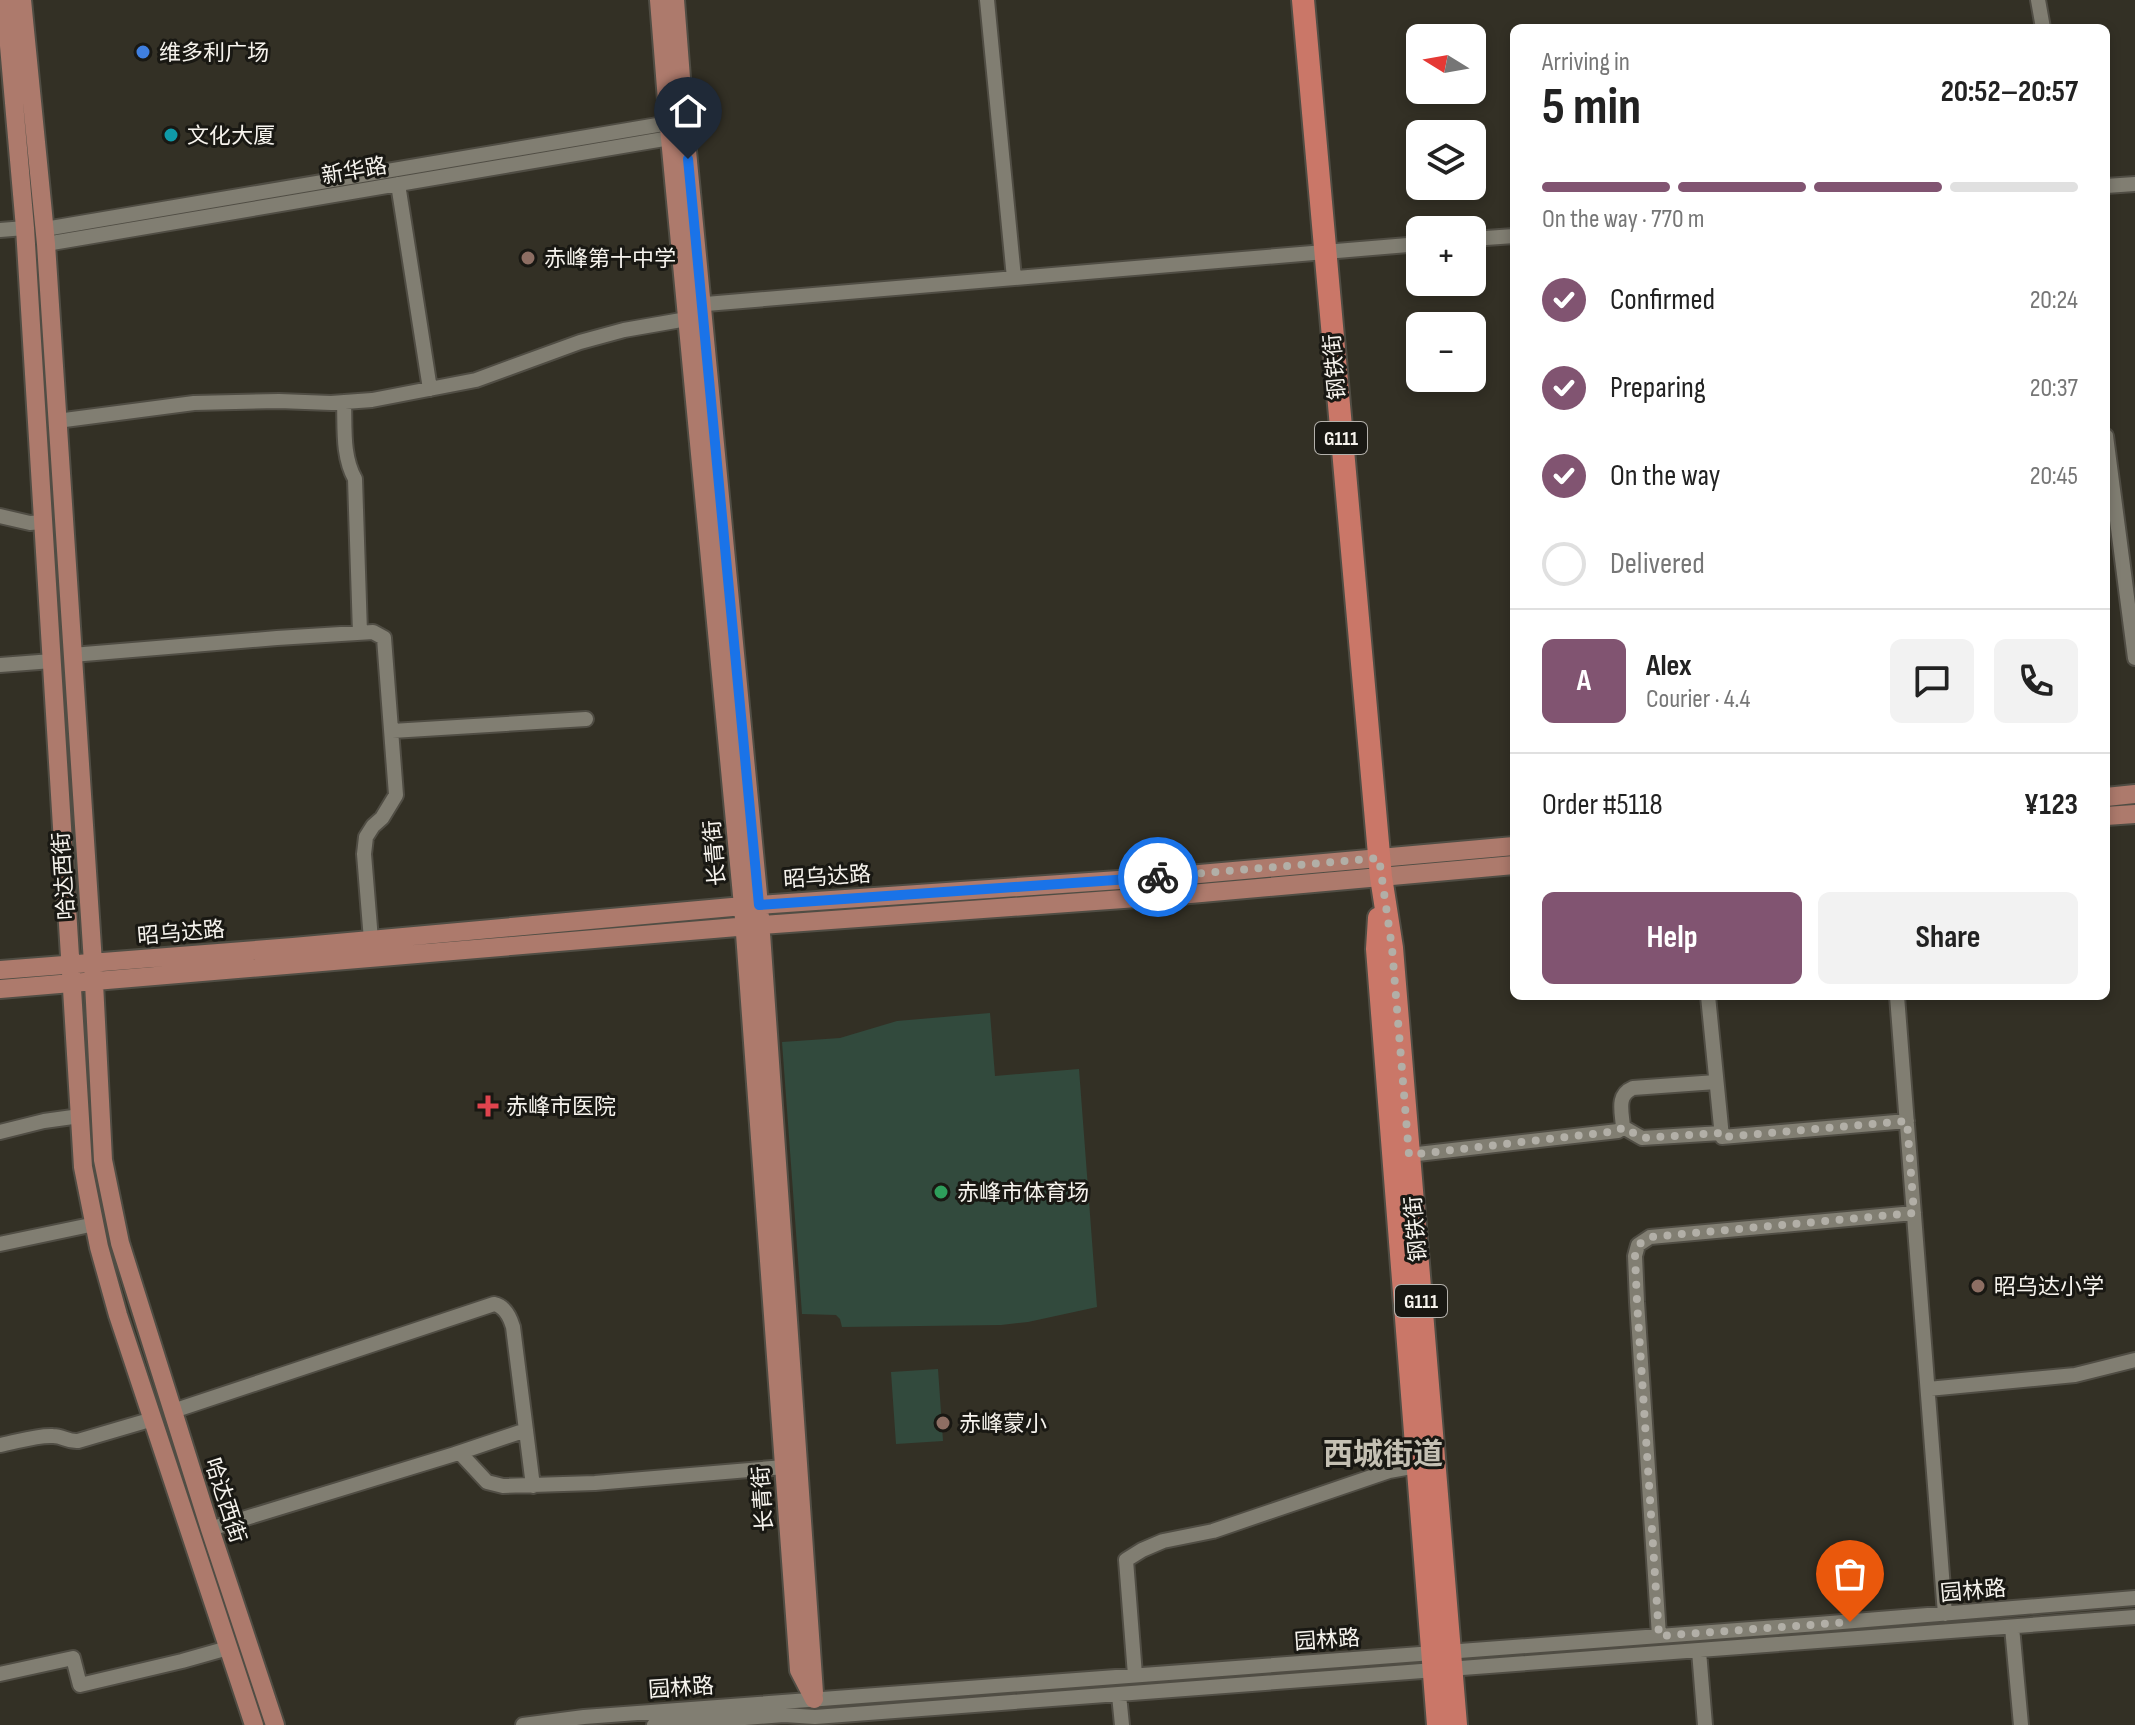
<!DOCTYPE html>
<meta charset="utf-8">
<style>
body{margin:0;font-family:"Sofia Sans Condensed","Noto Sans SC",sans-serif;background:#f2f2f2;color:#222;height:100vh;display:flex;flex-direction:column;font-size:30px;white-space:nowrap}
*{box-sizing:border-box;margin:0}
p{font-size:26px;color:#767676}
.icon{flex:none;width:44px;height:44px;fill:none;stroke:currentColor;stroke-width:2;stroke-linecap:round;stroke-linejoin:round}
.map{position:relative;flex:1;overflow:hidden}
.sheet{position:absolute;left:1510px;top:24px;width:600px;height:976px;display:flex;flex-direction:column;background:#fff;border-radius:12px;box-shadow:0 4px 12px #0003}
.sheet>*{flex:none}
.needle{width:52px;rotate:281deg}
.tools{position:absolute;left:1406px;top:24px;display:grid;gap:16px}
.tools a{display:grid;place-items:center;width:80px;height:80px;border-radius:12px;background:#fff;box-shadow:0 4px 12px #0003;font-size:40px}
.pin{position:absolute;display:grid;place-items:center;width:68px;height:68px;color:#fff;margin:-82px -34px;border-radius:50% 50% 50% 0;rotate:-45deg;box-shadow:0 0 8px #0007}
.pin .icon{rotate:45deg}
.courier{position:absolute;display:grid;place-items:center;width:80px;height:80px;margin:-40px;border:6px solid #1a73e8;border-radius:50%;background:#fff;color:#222;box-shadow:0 2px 10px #0007}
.summary em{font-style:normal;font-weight:700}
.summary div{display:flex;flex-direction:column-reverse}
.summary{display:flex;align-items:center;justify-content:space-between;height:136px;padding:0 32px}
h1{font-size:52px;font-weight:700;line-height:60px}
.bar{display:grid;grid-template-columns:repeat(4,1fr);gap:12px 8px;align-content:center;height:96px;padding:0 32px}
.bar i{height:10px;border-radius:6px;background:#e0e0e0}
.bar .active{background:#815471}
.bar p{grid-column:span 4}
.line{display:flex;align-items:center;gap:20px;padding:0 32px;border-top:2px solid #e0e0e0}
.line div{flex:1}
.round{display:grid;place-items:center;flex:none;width:84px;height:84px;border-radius:12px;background:#f2f2f2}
ol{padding:0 32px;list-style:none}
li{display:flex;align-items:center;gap:24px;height:88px}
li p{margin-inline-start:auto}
li .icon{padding:8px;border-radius:50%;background:#815471;color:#fff;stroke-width:4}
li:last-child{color:#767676}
li i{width:44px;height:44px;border:4px solid #e0e0e0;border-radius:50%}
.button{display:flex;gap:16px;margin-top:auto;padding:16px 32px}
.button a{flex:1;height:92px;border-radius:12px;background:#815471;color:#fff;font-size:32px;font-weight:700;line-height:92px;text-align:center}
.button a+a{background:#f2f2f2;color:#222}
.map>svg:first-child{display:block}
.garden{fill:#324a3d}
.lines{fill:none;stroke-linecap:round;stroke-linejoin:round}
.minor-casing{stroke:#504d44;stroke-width:18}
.major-casing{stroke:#504d44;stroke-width:22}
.highway-casing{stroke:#504d44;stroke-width:26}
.minor{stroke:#817e72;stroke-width:14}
.major{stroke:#ad7a6c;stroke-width:18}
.highway{stroke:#ca7768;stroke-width:22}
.done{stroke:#b2afa7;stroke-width:8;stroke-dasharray:0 14.4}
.route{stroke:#1a73e8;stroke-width:10}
.shop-dot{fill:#3f7fe0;stroke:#191813;stroke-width:3}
.culture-dot{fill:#0f9aa8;stroke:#191813;stroke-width:3}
.education-dot{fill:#8d6e63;stroke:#191813;stroke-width:3}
.health-dot{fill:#e0444e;stroke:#191813;stroke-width:3}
.leisure-dot{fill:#2e9e5b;stroke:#191813;stroke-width:3}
.labels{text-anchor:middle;stroke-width:6;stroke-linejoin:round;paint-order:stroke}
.shield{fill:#191813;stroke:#b4b1ac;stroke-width:2}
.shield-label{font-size:20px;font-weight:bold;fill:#f6f3ed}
.poi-label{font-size:22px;fill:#f6f3ed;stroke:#191813;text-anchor:start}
.street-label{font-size:22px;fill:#f6f3ed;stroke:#191813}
.district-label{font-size:30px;font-weight:bold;fill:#c4c0b3;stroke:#191813}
</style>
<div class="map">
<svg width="2135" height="1725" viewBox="0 0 2135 1725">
<rect width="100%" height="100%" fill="#333025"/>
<path class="garden" d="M990,1013l5,63 84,-7 18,238 -69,15 -27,3 -159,2 -2,-8 -4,-4 -34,-1 -20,-272 58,-4 57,-17z
M938,1369l5,72 -47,3 -5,-72z"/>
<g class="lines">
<g class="minor-casing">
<path id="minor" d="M987,0l27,278
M2038,0l5,28
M398,184l32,205
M2106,186l29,-2
M45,229l624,-106
M0,230l25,-2
M1472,239l42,-3
M46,244l624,-106
M694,305l726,-61
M344,402c1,25 -2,54 11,77l5,154
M57,421l137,-18 85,-2 52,2 41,-3 104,-20 104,-38 44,-12 63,-11
M2106,436l29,222
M0,516l30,7 13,-1
M72,655l205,-17 96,-6 11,6 12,157 -14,23 -9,8 -7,11 -2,17 7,86
M0,665l52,-4
M392,731l194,-12
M1708,996l14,141 185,-16
M1897,996l48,618
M1623,1127l19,11 79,-5
M0,1132l44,-11 36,-5
M1409,1155l209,-24 5,-4c-1,-15 -7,-32 10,-39l83,-6
M0,1244l95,-20
M1928,1389l147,-14 60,-15
M173,1411l321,-107c11,2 16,13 19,23l20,159
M0,1445c17,-3 36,-10 53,-9 10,0 15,6 25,5l75,-22
M455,1454l71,-24
M210,1529l245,-75h6l26,28 16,4 92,-3 189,-16
M2012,1627l9,98
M1659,1636l-22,-334 -2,-46 3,-11 12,-8 264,-24
M1699,1651l6,74
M0,1674l73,-16 7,27 102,-24 46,-13
M1135,1675l-9,-115 16,-10 21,-9 50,-10 176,-60 28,-5
M1119,1695l3,30
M523,1725l61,-8 1234,-93 317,-26
M654,1725l130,-10 31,2 1320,-100"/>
</g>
<g class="major-casing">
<path id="major" d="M5,0l20,228 58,939 16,80 19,68 136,410
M22,0l24,244 47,719 10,197 17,83 90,286 65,196
M659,0l11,138 73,768 56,764 15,29
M675,0l10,130 74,775 55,788
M2106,797l29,-3
M2106,816l29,-2
M0,970l293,-23 450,-41 434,-30 337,-30
M0,989l761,-64 418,-30 335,-30"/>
</g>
<g class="highway-casing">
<path id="highway" d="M1303,0l78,877 11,71 64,777
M1379,918l-2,31 61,776"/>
</g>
<use href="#minor" class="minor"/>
<use href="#major" class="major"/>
<use href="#highway" class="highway"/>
</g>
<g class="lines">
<path class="done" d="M1158,877l221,-19 13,90 17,207 209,-24 5,-4 19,11 79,-5 1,4 185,-16 7,92 -264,24 -12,8 -3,11 2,46 22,334 191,-14"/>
<path class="route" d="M688,159l71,746 399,-28"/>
</g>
<circle class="shop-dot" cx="143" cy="52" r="8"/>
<circle class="culture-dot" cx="171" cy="135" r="8"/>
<g class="education-dot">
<circle cx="528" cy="258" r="8"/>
<circle cx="1978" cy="1286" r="8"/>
<circle cx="943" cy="1423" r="8"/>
</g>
<path class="health-dot" d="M484 1094h8v8h8v8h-8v8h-8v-8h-8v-8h8z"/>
<circle class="leisure-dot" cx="941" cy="1192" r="8"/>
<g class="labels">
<g class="shield">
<rect x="1315" y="422" width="52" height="32" rx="6"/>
<rect x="1395" y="1285" width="52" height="32" rx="6"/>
</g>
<g class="shield-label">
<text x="1341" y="445">G111</text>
<text x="1421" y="1308">G111</text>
</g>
<g class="poi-label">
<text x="159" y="60">维多利广场</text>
<text x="187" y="143">文化大厦</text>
<text x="544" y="266">赤峰第十中学</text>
<text x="506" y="1114">赤峰市医院</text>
<text x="957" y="1200">赤峰市体育场</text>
<text x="1994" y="1294">昭乌达小学</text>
<text x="959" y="1431">赤峰蒙小</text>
</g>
<g class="street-label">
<text transform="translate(354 170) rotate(-10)" y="8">新华路</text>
<text transform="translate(1334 367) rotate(-95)" y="8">钢铁街</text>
<text transform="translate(714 853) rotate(-95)" y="8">长青街</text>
<text transform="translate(63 876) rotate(-94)" y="8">哈达西街</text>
<text transform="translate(827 876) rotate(-4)" y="8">昭乌达路</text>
<text transform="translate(181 932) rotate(-5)" y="8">昭乌达路</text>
<text transform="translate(1415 1229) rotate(-95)" y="8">钢铁街</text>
<text transform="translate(762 1499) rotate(-94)" y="8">长青街</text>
<text transform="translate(226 1500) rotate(72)" y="8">哈达西街</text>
<text transform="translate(1973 1590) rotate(-5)" y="8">园林路</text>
<text transform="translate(1327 1639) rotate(-4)" y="8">园林路</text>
<text transform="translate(681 1687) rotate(-4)" y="8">园林路</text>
</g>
<g class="district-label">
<text x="1383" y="1464">西城街道</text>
</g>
</g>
</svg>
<div class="tools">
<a><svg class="needle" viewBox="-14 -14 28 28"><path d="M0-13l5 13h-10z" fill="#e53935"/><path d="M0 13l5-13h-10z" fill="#767676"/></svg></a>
<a><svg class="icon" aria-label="layers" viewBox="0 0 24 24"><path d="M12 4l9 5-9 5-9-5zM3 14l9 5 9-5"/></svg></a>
<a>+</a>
<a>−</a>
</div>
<div class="pin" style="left:1850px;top:1622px;background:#ea580c"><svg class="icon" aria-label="bag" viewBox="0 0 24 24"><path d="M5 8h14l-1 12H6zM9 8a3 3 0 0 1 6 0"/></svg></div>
<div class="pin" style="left:688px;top:159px;background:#1f2937"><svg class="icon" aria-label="home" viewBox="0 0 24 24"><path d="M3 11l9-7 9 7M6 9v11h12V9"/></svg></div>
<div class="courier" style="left:1158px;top:877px"><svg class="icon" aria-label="bike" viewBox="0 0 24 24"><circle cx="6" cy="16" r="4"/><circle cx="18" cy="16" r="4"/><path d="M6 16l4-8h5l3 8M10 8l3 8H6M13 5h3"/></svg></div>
<section class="sheet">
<div class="summary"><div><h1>5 min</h1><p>Arriving in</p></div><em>20:52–20:57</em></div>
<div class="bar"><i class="active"></i><i class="active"></i><i class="active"></i><i></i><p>On the way · 770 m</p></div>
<ol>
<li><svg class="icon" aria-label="check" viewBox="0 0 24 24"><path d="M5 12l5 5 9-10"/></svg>Confirmed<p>20:24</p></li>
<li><svg class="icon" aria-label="check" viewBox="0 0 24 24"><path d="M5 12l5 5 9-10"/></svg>Preparing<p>20:37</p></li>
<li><svg class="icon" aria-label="check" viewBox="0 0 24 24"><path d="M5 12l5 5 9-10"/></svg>On the way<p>20:45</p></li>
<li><i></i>Delivered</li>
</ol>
<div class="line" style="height:144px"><b class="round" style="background:#815471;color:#fff">A</b><div><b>Alex</b><p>Courier · 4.4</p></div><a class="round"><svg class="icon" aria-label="chat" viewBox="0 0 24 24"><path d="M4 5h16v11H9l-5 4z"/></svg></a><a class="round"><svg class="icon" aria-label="phone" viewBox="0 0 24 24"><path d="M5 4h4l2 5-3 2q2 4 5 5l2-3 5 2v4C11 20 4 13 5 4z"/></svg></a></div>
<div class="line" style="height:104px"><div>Order #5118</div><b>¥123</b></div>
<div class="button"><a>Help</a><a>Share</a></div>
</section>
</div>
